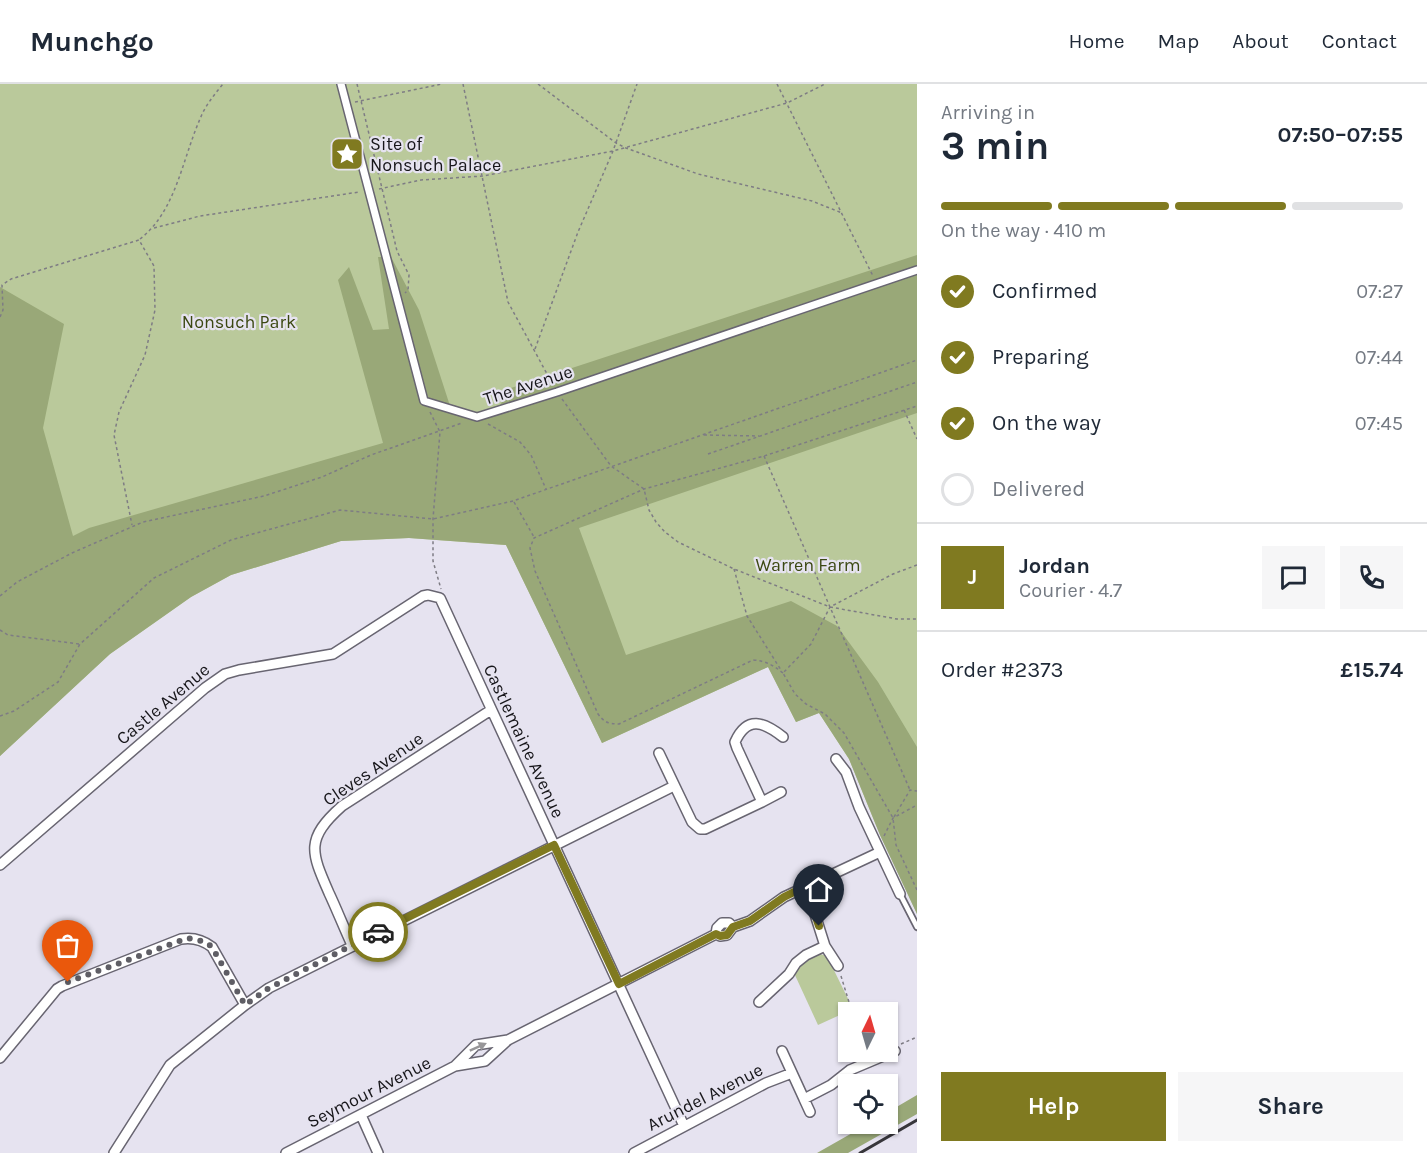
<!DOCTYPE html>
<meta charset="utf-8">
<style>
body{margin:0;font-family:Karla,sans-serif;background:#f6f6f7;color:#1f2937;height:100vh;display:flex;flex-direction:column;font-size:22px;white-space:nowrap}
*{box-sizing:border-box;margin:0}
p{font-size:20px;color:#747a83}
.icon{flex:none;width:33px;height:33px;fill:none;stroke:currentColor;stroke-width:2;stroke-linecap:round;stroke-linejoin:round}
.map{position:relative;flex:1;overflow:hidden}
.sheet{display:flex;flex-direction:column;background:#fff;width:510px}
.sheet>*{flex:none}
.needle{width:39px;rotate:5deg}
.buttons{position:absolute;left:838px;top:918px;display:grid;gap:12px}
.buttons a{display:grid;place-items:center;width:60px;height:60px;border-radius:0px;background:#fff;box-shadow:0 2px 4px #0004;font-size:30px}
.pin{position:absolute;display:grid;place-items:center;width:51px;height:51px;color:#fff;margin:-62px -26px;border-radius:50% 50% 50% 0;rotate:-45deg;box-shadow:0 0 6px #0007}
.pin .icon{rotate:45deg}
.courier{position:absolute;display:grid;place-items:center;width:60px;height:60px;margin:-30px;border:4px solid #807a20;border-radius:50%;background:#fff;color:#222;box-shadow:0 2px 8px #0007}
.head em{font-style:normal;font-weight:700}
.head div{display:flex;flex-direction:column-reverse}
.head{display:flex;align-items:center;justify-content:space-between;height:102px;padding:0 24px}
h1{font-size:39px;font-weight:700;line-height:45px}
.bar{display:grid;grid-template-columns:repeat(4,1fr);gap:9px 6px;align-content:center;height:72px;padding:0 24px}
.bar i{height:8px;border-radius:4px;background:#e0e1e3}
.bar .on{background:#807a20}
.bar p{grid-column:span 4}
.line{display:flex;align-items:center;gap:15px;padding:0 24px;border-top:2px solid #e0e1e3}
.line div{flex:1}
.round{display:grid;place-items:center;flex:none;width:63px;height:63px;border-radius:0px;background:#f6f6f7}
ol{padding:0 24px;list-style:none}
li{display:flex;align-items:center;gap:18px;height:66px}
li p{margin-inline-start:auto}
li .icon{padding:6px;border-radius:50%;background:#807a20;color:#fff;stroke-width:4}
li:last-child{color:#747a83}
li i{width:33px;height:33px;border:3px solid #e0e1e3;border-radius:50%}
.action{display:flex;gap:12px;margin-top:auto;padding:12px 24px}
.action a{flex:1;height:69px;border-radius:0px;background:#807a20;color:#fff;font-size:24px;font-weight:700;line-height:69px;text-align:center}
.action a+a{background:#f6f6f7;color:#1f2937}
header{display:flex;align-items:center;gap:36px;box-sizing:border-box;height:84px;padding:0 30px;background:#fff;border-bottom:2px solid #e0e1e3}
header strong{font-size:28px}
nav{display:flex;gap:33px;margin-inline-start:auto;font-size:21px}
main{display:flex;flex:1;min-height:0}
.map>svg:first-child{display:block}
.green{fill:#bac99b}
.forest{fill:#99a878}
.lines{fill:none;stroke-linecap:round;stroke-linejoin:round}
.service-casing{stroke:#686571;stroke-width:8}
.pedestrian-casing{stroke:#686571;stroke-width:10}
.minor-casing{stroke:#686571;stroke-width:12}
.path{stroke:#7e7c84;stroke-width:1.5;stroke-dasharray:3 3;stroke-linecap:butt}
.service{stroke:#fff;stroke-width:4.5}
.pedestrian{stroke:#fff;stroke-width:7}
.minor{stroke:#fff;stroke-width:9}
.rail{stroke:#37363b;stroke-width:3}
.oneway{fill:#979698}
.done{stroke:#5f5e65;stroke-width:6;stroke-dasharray:0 10.8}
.route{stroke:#807a20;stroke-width:8}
.labels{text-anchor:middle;stroke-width:4.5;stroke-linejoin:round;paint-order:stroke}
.poi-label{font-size:18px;fill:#17161a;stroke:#e6e3f0;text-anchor:start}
.park-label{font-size:18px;fill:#3b4811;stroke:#e6e3f0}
.street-label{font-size:18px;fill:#17161a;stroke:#e6e3f0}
</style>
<header>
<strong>Munchgo</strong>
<nav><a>Home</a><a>Map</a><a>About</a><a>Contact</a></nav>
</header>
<main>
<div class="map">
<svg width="917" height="1069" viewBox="0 0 917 1069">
<rect width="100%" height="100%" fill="#e6e3f0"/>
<path class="green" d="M0,0h917v830l-37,-79 -31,-76 -30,-46 -23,9 -28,-55 -166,76 -96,-198 -97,-7 -68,3 -110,34 -40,22 -81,57 -110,102z
M820,870l7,2 26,53 -35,16 -24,-52c3,-10 16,-15 26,-19z"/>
<path class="forest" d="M917,171v158l-338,115 47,127 165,-54 46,25 41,56 39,65v167l-37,-79 -31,-76 -30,-46 -23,9 -28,-55 -166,76 -96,-198 -97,-7 -68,3 -110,34 -40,22 -81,57 -110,102v-469l64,37 -21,104 30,108 16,-8 294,-85 -45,-163 11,-13 24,63 16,-1 -11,-72h13l28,53 32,99 42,7 18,-28z
M917,1011v19l-69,39h-31l51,-29h20v-12z"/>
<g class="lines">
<g class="service-casing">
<path id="service" d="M900,810l17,33"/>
</g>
<g class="pedestrian-casing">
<path id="pedestrian" d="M341,0l83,317 53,16 80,-25 360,-122"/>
</g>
<g class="minor-casing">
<path id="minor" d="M659,669l33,69 8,7h5l57,-27 -25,-54 -2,-6c12,-27 29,-20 48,-5
M836,675l10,13 13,35 41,87
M762,718l19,-10
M0,781l205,-177 20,-14 14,-4 94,-16 90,-58 5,-1 12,3 244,528
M806,802l19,60 13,20
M733,843l17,-6 34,-24 96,-45
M352,861c-8,-17 -15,-35 -23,-52 -18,-41 -24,-54 13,-87l149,-96
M759,918l30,-28 7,-11 10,-8 19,-9
M782,967l22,48 27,-14 19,-15 45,-19
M0,974l57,-69 5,-3 119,-47c12,-2 22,1 31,8l33,58
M455,982l30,-5 23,-21 208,-106 1,-6 5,-5h7l4,4 -6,8 -7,1 -4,-2
M804,1015l6,13
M361,1031l17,38
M114,1069l56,-88 75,-60 24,-17 405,-202
M286,1069l169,-87 21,-21 32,-5
M634,1069l132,-70 26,-10"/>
</g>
<path class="path" d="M357,0l40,167 12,24 -1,15 -3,3
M463,0l45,218 45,83
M538,0l78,59 10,5 72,26 114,27 30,12
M777,0l96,192
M355,18l87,-18
M379,105l42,-9 62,-4 130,-25 174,-48 38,-19
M154,144l46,-12 159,-24
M140,155c36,-28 42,-79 60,-120 5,-13 14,-24 23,-35
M0,233l3,-7 -1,-25 9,-6 128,-39 15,26 1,44 -10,45 -26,57 -5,23 18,90
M535,265l43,-117 35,-81 24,-67
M562,315l49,67 33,23 5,21 7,12 9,10 13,10 56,27 96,38 67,12h20
M904,326l13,29
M430,328l10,20 -7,87v42l8,28
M488,340l32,18 11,13 15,34
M704,351l55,1
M708,370l209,-72
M764,372l146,334
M514,418l20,35
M917,481l-24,9 -63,33 -19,37 -28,29 12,21 11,10 19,10 19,19 49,85 3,27 21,45
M734,485l13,47 34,54
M0,512l17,-14 55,-29 71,-31 121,-26 58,-19 49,-22 91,-32
M0,546l8,5 71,9
M783,589c-10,-8 -17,-12 -30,-13l-134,64c-11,0 -15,-2 -21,-10l-63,-143 -5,-23 4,-10 110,-49 120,-33 153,-50
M0,632l14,-5 44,-29 22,-38 74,-66 77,-38 109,-30 93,9 80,-18 404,-141
M894,733l16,-27 7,1
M884,752l9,-18 24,-13
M841,892l11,36
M901,960l16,-7"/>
<use href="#service" class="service"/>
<use href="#pedestrian" class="pedestrian"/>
<use href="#minor" class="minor"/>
<path class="rail" d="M860,1069l57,-33"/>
</g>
<defs><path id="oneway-solid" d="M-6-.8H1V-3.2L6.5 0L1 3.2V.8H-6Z" transform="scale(1.5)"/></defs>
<use class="oneway" href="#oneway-solid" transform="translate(478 963) rotate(-24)"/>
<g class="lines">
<path class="done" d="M68,898l120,-44 18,4 6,5 33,58 24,-17 109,-56"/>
<path class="route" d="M378,848l176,-87 65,139 97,-50 4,2 7,-1 6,-8 17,-6 34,-24 22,-11 13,40"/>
</g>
<defs>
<g id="sight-square" transform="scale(1.725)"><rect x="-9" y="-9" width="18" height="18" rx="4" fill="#807a20" stroke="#e6e3f0"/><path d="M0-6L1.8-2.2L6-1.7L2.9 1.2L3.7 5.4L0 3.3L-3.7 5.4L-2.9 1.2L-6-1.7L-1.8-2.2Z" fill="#fff"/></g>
</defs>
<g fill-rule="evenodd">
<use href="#sight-square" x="347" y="70"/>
</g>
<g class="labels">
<g class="poi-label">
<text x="370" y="66">Site of<tspan x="370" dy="21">Nonsuch Palace</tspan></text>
</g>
<g class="park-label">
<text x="239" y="244">Nonsuch Park</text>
<text x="808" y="487">Warren Farm</text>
</g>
<g class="street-label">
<text transform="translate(528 301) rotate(-18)" y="6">The Avenue</text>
<text transform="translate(163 620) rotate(-40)" y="6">Castle Avenue</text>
<text transform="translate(524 657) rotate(65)" y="6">Castlemaine Avenue</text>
<text transform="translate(373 685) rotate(-34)" y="6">Cleves Avenue</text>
<text transform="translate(369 1008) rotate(-27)" y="6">Seymour Avenue</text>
<text transform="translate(705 1013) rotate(-27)" y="6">Arundel Avenue</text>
</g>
</g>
</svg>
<div class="buttons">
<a><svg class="needle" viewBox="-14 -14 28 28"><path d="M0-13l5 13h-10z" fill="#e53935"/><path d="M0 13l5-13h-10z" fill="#747a83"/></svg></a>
<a><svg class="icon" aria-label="locate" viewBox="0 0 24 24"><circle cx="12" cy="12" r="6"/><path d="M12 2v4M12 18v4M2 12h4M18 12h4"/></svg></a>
</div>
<div class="pin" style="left:68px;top:898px;background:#ea580c"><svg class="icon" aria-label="bag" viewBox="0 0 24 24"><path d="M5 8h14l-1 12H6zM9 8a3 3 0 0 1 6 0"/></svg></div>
<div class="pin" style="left:819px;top:842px;background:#1f2937"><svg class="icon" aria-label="home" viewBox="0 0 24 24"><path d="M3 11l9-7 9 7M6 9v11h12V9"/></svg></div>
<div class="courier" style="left:378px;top:848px"><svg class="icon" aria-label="car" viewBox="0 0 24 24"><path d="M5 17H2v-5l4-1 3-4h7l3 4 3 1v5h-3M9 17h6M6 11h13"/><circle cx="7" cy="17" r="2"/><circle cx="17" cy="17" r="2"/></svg></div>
</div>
<section class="sheet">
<div class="head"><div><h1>3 min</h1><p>Arriving in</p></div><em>07:50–07:55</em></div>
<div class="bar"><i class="on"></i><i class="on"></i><i class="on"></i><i></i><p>On the way · 410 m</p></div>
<ol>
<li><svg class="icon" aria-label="check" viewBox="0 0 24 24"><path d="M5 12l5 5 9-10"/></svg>Confirmed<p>07:27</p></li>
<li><svg class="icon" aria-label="check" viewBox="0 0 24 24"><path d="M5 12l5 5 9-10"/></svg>Preparing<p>07:44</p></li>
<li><svg class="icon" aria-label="check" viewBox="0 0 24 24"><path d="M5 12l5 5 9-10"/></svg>On the way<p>07:45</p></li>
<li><i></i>Delivered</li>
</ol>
<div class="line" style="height:108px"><b class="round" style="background:#807a20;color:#fff">J</b><div><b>Jordan</b><p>Courier · 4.7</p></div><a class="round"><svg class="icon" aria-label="chat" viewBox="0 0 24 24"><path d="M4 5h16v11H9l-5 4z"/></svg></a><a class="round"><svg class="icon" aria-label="phone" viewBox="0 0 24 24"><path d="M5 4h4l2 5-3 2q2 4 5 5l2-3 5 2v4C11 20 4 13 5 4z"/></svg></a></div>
<div class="line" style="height:78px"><div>Order #2373</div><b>£15.74</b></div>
<div class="action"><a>Help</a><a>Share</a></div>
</section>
</main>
